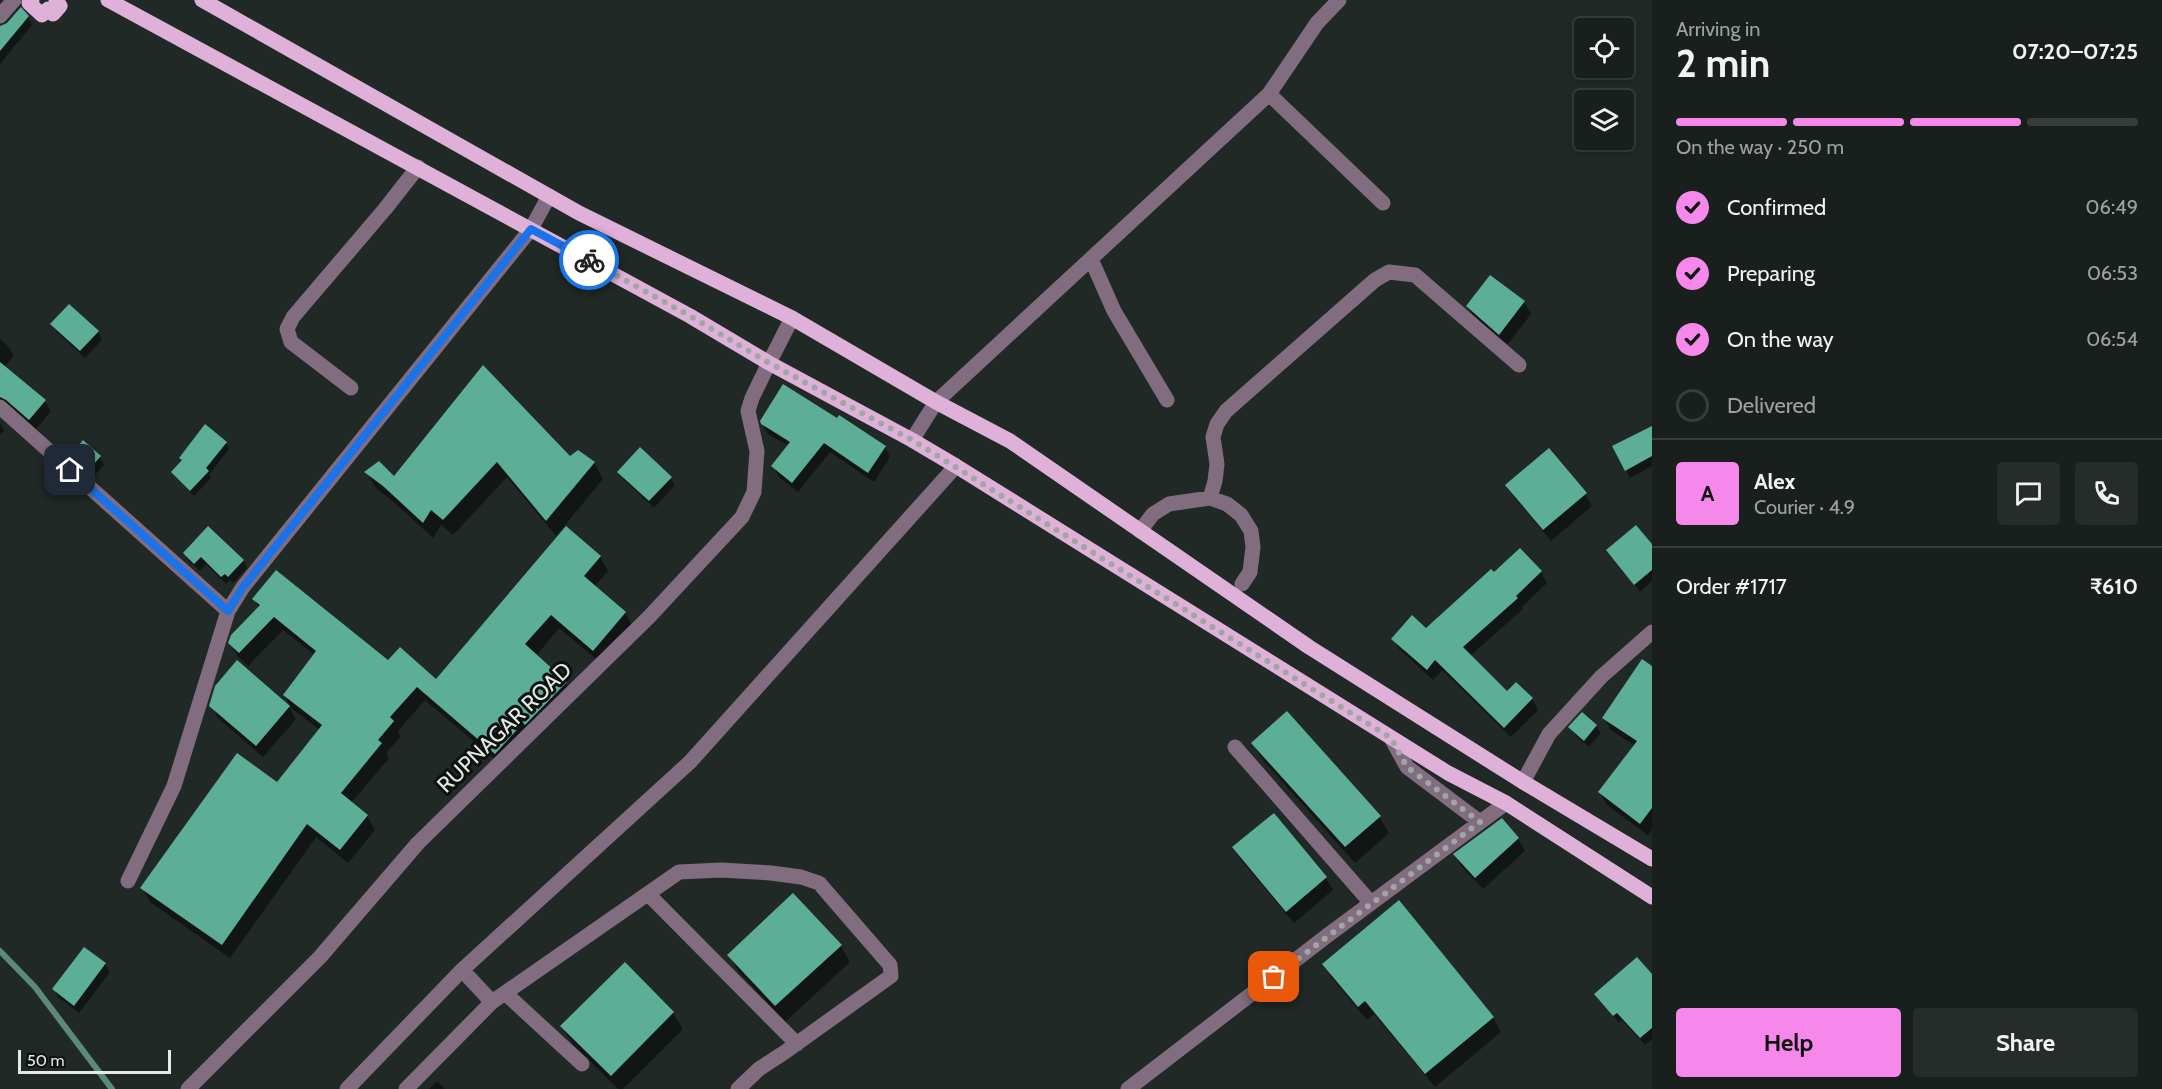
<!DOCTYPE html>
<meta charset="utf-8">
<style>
body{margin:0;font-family:Cabin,sans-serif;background:#252c29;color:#f1f3f6;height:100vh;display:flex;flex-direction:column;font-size:22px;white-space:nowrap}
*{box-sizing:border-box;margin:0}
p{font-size:20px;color:#9fa2a3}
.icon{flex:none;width:33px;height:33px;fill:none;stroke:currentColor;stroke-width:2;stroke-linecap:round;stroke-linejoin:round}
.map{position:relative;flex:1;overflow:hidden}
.side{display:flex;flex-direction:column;background:#181f1c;width:510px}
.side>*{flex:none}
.buttons{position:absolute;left:1574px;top:18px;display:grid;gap:12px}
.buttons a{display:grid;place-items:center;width:60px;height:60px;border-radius:6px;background:#181f1c;box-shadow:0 3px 9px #0003,0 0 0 2px #363d3b;font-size:30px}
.scale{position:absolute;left:18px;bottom:15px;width:153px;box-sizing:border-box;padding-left:6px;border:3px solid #e4eae8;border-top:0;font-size:16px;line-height:21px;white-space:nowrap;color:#e4eae8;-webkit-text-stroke:4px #0d110f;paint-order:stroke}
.pin{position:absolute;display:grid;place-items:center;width:51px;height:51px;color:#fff;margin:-26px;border-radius:12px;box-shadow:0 3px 9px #0006}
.courier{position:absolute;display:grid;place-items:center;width:60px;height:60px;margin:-30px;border:4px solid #1a73e8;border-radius:50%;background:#fff;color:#222;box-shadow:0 2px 8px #0007}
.overview em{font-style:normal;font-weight:800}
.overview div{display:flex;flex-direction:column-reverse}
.overview{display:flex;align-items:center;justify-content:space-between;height:102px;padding:0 24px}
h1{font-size:39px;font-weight:800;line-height:45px}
.bar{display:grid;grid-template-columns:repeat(4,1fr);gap:9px 6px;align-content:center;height:72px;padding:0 24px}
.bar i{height:8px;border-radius:4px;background:#363d3b}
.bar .on{background:#f788eb}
.bar p{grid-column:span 4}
.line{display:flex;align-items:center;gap:15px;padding:0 24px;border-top:2px solid #363d3b}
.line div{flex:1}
.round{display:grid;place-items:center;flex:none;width:63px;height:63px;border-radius:6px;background:#252c29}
ol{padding:0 24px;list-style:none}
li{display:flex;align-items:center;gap:18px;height:66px}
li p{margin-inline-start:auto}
li .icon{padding:6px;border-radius:50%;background:#f788eb;color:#111;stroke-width:4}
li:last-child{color:#9fa2a3}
li i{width:33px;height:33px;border:3px solid #363d3b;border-radius:50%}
.action{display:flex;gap:12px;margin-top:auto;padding:12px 24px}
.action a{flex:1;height:69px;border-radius:6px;background:#f788eb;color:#111;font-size:24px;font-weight:800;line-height:69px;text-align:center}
.action a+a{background:#252c29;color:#f1f3f6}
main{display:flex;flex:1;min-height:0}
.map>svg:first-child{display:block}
.shadow{fill:#0007}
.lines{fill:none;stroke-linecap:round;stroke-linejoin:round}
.stream{stroke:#5c897d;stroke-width:6}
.building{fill:#5dae96}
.minor{stroke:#826c7f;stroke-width:15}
.major{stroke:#dfb1d9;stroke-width:15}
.done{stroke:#9fa6a4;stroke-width:6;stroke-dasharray:0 10.8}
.route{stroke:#1a73e8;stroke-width:8}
.labels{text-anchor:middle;stroke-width:6;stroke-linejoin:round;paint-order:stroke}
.street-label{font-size:22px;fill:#e4eae8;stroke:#0d110f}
</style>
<main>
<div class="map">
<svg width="1652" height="1089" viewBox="0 0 1652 1089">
<rect width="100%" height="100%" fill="#202926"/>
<path class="shadow" d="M28,17l4,8 -32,39v-38z
M1524,302l7,12 -25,32 -31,-27 -7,-13z
M52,324l46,8 4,8 -17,18 -28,-26z
M0,339l8,7 6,10 -10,11 41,34 6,10 -15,18 -36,-18z
M483,367l87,90 8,-5 16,11 9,16 -47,57 -49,-59 -54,58 -12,-10 -8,13 -39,-36 -18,-14 -10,-16 28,6z
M0,423l4,8 -4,4z
M762,423l123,24 5,10 -16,25 -44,-30 -32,40 -19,-15 -6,-11 16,-20 -21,-12z
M205,427l21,16 3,6 -20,26 2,3 -17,18 -22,-24 11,-11z
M1652,427v39l-22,12 -4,-8z
M83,442l17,15 4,8 -12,13 -16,-14 -4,-8z
M619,472l51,6 5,7 -21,23 -30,-28z
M1507,485l78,9 7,12 -41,35 -37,-44z
M1652,547v34l-12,11 -32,-41z
M1520,550l21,22 6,11 -26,25 2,1 -53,47 37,37 9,-9 16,15 6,11 -27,27 -69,-67 -9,10 -34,-31 -6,-10 33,-9 68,-56z
M185,553l58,8 4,7 -14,15 -3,-3 -4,4 -20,-20 -6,7 -11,-10z
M600,557l8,14 -14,16 31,26 8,14 -31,37 -43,-36 -23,28 30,27 8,14 -70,70 -79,-67 -27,31 3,5 -15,17 3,5 -38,45 16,13 8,14 -27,33 -32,-26 -86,121 -80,-56 -8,-14 135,-104 43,-54 -28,-21 -8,-14 31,-40 -32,-25 -35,36 -10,-9 -8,-14 29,-35 -5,-9 135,63 47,19z
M1652,668v161l-4,6 -41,-30 -7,-12 35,-47 -24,-16 -7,-12z
M211,705l78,2 7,12 -33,38 -45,-39z
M1596,726l5,7 -12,14 -14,-12 -5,-8z
M1253,743l126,73 10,17 -34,30 -93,-104z
M1273,815l53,63 7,12 -39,33 -53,-63 -7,-12z
M1518,838l7,13 -42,38 -21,-22 -7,-12z
M840,945l10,17 -65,60 -46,-50 -10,-17z
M105,964l5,8 -31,41 -21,-16 -4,-8z
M1324,964l169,53 8,15 -66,55 -61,-73 -7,6 -35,-42z
M1652,976v63l-7,6 -23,-25 -3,3 -23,-29z
M673,1013l10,16 -60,60h-5l-46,-46 -10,-16z
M437,1081l8,8h-16z"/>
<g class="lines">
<path class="stream" d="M0,951l35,36 77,102"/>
</g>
<path class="building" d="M21,7l8,9 -29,35v-25l7,-3z
M1490,275l35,26 -26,34 -33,-29z
M69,304l30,27 -19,20 -30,-27z
M0,362l46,38 -17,20 -23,-20 -6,-3z
M483,365l87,91 8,-6 17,12 -49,59 -49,-59 -54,58 -12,-10 -8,13 -40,-37 -19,-14 15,-11 15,15z
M783,384l54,34 2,-3 47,31 -18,27 -44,-30 -32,40 -21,-17 19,-24 -29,-18 -1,-3z
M205,424l22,18 -21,26 3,3 -19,20 -19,-19 11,-12 -3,-2z
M1652,426v30l-27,15 -13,-25z
M83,440l18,16 -14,16 -17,-16z
M640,447l32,30 -23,24 -32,-29z
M1549,448l38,45 -44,37 -38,-45z
M1636,525l16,19v26l-18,15 -28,-35z
M208,526l36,34 -16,17 -3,-3 -4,3 -20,-20 -7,7 -11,-11z
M566,526l35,30 -17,20 42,36 -33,39 -42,-36 -26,29 42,38 -42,43 -2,-2 -28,31 -78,-67 -27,30 4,4 -16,19 4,3 -41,50 27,22 -28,35 -33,-26 -85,121 -82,-57 97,-135 40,29 45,-57 -39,-30 33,-44 -42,-34 -35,36 -11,-10 3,-8 29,-30 -8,-6 24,-29 112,90 12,-13 36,32z
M1520,548l22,23 -26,25 2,2 -55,49 44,44 9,-9 17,16 -29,30 -69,-68 -8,10 -36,-31 21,-24 14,13 65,-59 3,3z
M1642,659l10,7v142l-12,16 -42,-32 39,-51 -35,-23z
M237,660l53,46 -34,40 -47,-40 6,-20z
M1287,711l94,105 -36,31 -94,-104z
M1582,712l15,13 -13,16 -16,-14z
M1274,813l53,64 -41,35 -54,-65z
M1502,818l17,20 -44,40 -22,-24z
M793,893l49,52 -67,61 -48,-51z
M1399,900l95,117 -69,57 -60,-73 -7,6 -36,-43z
M84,947l22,16 -32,43 -22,-17z
M1637,957l15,17v54l-12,10 -23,-25 -4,3 -19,-22z
M625,962l49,50 -63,64 -51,-50z"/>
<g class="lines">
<path class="minor" d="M0,16l14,-16
M1269,94l114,109
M1091,259l23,52 53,89
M351,388l-60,-46 -4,-13 6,-12 92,-108 33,-42
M0,407l228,204
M912,440l24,-38 333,-308 48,-71 22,-23
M1210,498l5,-17 2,-17 -4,-27 4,-13 9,-13 149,-131 14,-8 26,3 104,90
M1140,531l13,-17 16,-10 41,-6 17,6 14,11 10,16 2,16 -3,25 -8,12
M1391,738l16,29 73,55
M1235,747l136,156
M1523,782l26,-48 52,-57 51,-45
M128,881l46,-95 54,-175 15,-24 288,-358 18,-33
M648,894l149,150
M462,970l30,32
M505,993l77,71
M188,1089l132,-132 98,-114 231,-226 93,-100 12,-25 3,-41 -9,-40 4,-13 17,-35 23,-45
M347,1089l115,-119 228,-208 266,-296
M406,1089l86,-87 187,-130 42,-2 50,3 30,4 18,6 71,82 1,11 -106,76 -26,17 -21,20
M1128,1089l200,-154 178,-132"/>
<path class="major" d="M32,0l-3,3 13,12 6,-6 5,5 7,-8 -4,-6
M108,0l582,316 79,47 143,77 44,26 492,307 58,30 146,94
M202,0l377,213 213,105 144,84 74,39 299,206 214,135 129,77"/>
</g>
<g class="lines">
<path class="done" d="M589,260l101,56 79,47 143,77 479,298 16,29 73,55 -206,155"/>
<path class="route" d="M70,470l158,141 15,-24 288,-358 58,31"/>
</g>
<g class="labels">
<g class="street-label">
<text transform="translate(504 727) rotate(-44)" y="8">RUPNAGAR ROAD</text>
</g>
</g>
</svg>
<div class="buttons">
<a><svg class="icon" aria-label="locate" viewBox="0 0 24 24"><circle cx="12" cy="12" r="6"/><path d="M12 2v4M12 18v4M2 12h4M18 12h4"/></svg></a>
<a><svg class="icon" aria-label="layers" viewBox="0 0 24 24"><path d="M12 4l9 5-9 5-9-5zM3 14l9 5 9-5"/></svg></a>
</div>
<div class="scale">50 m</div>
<div class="pin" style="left:1274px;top:977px;background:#ea580c"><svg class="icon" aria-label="bag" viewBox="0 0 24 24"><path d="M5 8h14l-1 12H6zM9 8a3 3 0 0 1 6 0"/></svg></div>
<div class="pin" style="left:70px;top:470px;background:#1f2937"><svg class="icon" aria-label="home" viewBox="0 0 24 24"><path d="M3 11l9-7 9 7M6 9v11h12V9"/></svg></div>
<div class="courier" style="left:589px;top:260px"><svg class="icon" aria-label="bike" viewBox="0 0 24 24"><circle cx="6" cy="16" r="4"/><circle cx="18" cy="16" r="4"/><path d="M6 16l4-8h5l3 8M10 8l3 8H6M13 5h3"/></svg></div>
</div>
<section class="side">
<div class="overview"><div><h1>2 min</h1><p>Arriving in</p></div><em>07:20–07:25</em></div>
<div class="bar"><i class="on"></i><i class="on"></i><i class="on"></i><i></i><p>On the way · 250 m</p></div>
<ol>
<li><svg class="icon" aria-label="check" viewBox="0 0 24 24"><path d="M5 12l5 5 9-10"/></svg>Confirmed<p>06:49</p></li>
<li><svg class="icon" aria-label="check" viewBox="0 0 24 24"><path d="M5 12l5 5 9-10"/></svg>Preparing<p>06:53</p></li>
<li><svg class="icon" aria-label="check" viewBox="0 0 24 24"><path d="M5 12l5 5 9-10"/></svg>On the way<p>06:54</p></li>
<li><i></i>Delivered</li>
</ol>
<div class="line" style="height:108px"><b class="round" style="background:#f788eb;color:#111">A</b><div><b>Alex</b><p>Courier · 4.9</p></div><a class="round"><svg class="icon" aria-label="chat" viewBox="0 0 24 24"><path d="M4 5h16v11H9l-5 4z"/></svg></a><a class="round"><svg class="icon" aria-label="phone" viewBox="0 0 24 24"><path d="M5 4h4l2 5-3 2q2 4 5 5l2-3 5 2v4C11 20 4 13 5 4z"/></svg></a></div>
<div class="line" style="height:78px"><div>Order #1717</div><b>₹610</b></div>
<div class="action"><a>Help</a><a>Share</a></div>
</section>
</main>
